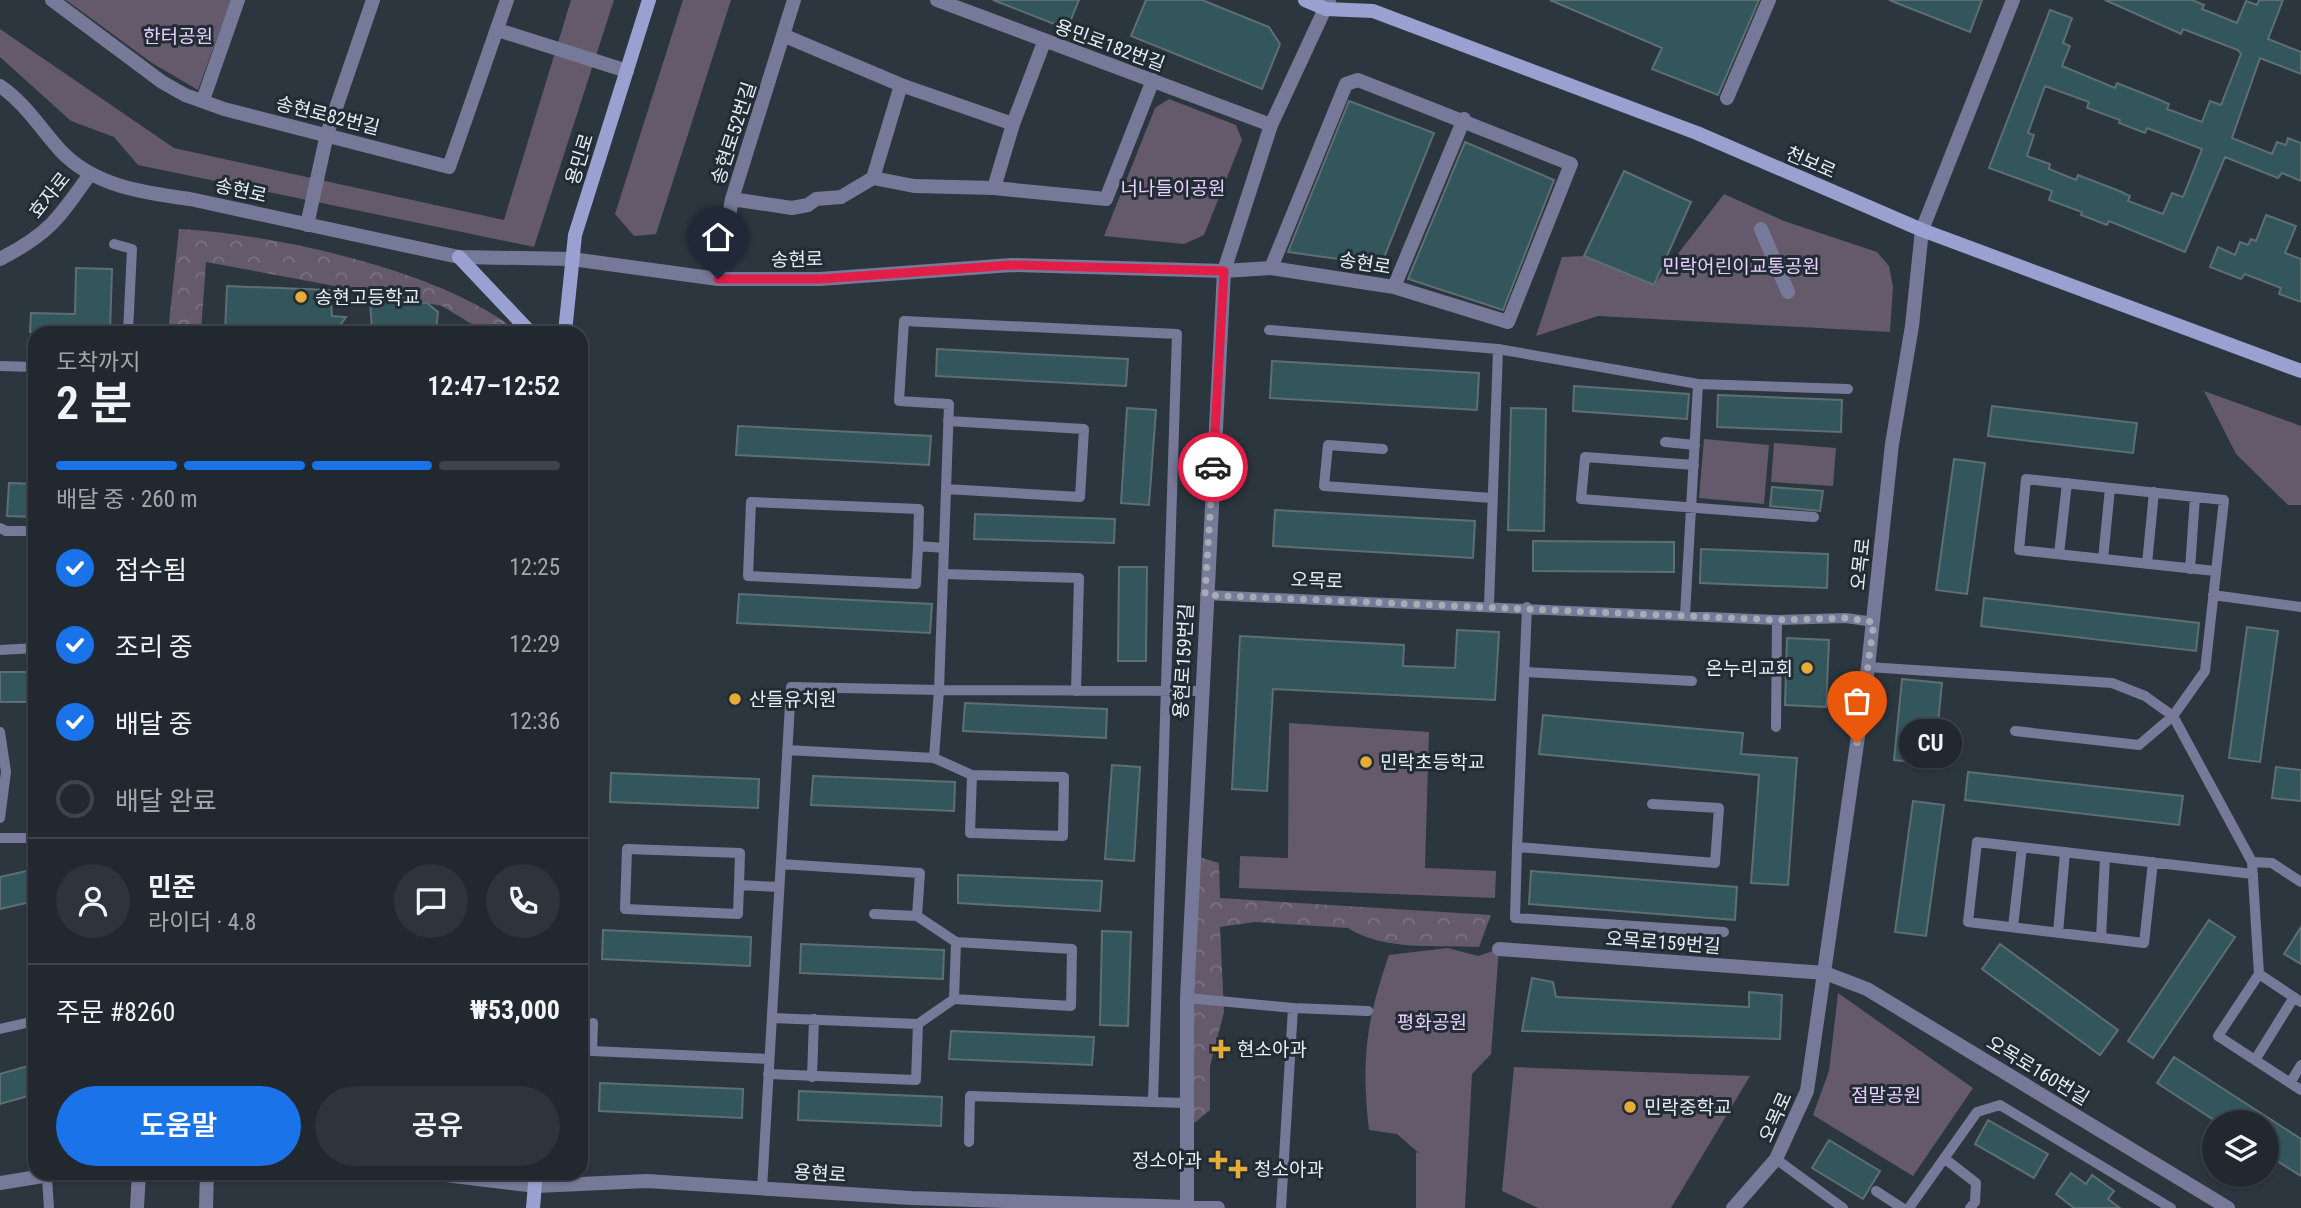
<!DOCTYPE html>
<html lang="ko">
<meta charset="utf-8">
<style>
body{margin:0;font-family:"Roboto Condensed","Noto Sans KR",sans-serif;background:#2d343b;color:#f1f3f6;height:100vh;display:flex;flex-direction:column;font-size:26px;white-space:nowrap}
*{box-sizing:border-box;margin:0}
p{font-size:23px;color:#a2a6aa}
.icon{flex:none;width:38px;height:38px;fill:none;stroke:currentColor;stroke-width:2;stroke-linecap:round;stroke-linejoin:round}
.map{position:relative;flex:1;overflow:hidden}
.sheet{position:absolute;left:28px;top:326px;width:560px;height:854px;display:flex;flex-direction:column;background:#21282f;border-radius:21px;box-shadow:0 2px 5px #0004,0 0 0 2px #3e444b}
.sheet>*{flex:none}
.tools{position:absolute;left:2202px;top:1110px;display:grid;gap:14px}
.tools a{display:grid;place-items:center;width:77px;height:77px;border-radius:50%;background:#21282f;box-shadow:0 2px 5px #0004,0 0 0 2px #3e444b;font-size:35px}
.pin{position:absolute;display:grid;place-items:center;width:60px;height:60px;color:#fff;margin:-72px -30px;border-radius:50% 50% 50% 0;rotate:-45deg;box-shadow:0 0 7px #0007}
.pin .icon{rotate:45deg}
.courier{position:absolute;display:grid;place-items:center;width:70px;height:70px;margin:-35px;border:5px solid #e11d48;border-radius:50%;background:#fff;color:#222;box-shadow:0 2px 9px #0007}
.bubble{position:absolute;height:49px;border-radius:24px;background:#21282f;box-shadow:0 2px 5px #0004,0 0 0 2px #3e444b;font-size:23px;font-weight:600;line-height:49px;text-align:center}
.head em{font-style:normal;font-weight:600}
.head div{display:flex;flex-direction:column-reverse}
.head{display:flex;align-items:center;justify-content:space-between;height:119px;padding:0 28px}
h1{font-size:46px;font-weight:600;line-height:52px}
.bar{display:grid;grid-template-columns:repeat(4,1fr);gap:10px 7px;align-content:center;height:84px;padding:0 28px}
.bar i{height:9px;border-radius:5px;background:#3e444b}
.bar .active{background:#1a73e8}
.bar p{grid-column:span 4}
.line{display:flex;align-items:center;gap:18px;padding:0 28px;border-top:2px solid #3e444b}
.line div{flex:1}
.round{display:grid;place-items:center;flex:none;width:74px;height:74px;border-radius:37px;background:#2d343b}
ol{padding:0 28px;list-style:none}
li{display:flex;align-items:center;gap:21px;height:77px}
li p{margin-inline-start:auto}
li .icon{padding:7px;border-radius:50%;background:#1a73e8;color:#fff;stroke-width:4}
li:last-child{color:#a2a6aa}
li i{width:38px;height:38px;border:4px solid #3e444b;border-radius:50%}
.action{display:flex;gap:14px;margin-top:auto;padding:14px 28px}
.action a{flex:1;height:80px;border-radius:42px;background:#1a73e8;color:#fff;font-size:28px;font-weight:600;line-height:80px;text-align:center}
.action a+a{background:#2d343b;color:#f1f3f6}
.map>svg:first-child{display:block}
.forest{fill:url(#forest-crowns)}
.green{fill:#645a6c}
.building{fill:#33565d;stroke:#5d6f73;stroke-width:2;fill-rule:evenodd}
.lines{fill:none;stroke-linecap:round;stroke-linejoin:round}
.service{stroke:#767a98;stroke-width:10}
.pedestrian{stroke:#767a98;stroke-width:14}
.minor{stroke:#767a98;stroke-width:14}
.secondary{stroke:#9aa1d0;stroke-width:14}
.done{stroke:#a5adb4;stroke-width:7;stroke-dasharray:0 12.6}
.route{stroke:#e11d48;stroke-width:9}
.poi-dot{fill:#e6ac36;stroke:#222c35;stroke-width:2.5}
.labels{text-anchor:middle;stroke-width:6;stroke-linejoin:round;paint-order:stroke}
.park-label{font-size:19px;fill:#eacefe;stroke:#222c35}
.street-label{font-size:19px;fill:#e6edf3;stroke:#222c35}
.poi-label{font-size:19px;fill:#e6edf3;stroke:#222c35;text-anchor:start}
</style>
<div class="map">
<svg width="2301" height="1208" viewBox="0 0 2301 1208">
<defs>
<pattern id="forest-crowns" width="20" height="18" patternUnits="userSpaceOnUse" patternTransform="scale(1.75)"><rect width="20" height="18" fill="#645a6c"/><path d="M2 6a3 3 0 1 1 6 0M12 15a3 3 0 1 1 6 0" fill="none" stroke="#7a7281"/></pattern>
</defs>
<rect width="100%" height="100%" fill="#2c363f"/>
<path class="forest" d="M179,229c96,5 265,42 339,103h-33l-43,-26 -236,-44 -5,70h-33z
M1199,857l20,6 1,35 271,17 -12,32c-42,-2 -96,4 -131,-19l-93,-6 -35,5 4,85 -14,54v44l-17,14v-144z"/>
<path class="green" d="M66,0h165l-33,90 -46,-27z
M571,0h43l-80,247 -396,-82 -24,-28 -43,-16 -71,-64v-28l174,119 330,72z
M683,0h48l-75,234 -22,2 -19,-22z
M1169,99l67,26 6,15 -38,95 -20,9 -80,-8 51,-128z
M1724,194l60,27 93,31 12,14 4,21 -3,45 -292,-16 -62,20 26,-79 22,-1 70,29z
M2204,391l97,35v79h-13l-52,-51z
M1704,439l65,6 -5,59 -65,-6z
M1774,443l62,5 -3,38 -62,-4z
M1289,723l140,9 -4,136 71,3 -1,27 -256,-10 1,-32 48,2z
M1448,948l30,8 21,-7 -8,105 -19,20 -7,134h-49v-56l4,2 -23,-20 -28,-4c-8,-69 -3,-109 20,-175z
M1838,993l135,95 -60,88 -100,-61 16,-44z
M1514,1067l236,9 -79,132h-133l-36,-17z"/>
<path class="building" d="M993,0h86l-12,29z
M1146,0h56l67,27 11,17 -18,45 -131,-53z
M1550,0h209l-41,95 -66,-26 10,-21z
M1889,0h93l-12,32z
M2105,0h87l12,5 -2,4 35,14 9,-22 11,4 2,-5h24l-15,39 33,13v22l-41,-16 -28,80 40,16 5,-12 9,3 2,-7 13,5v38l-19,-8 -4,5 -53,-21 -40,95 -76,-31 -2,4 -26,-10 1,-3 -33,-12 3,-9 -63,-23 61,-158 22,8 -9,25 7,3 -8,20 53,22 2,-5 38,15 14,6 -2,5 35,13 8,-21 11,4 20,-51 -3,-4 -55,-21 -2,5zM2045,86l44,16 -2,6 33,12 -1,3 26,10 2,-5 55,21 -19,48 -11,-4 -9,21 -35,-13 2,-5 -13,-6 -39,-15 -2,5 -27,-11 1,-5 -23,-8 7,-21 -6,-2z
M1349,101l85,32 -53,132 -93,-13z
M1465,142l89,38 -51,130 -95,-31z
M1624,171l67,31 -37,83 -70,-29z
M2266,215l30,11 -11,27 16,6v43l-22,-8 2,-6 -36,-14 -4,5 -31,-12 8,-20 17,8 5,-13 8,3 3,-6 5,2z
M76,268l36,1 -2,63h-80l1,-19 44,1z
M227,286l103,4 2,26 14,1 -11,15h-110z
M370,300l57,3 11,9 -2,20h-64z
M937,349l191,10 -2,27 -190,-10z
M1272,361l207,12 -2,37 -207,-12z
M1574,386l115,8 -2,25 -114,-8z
M1718,395l124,5 -1,32 -124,-5z
M1992,406l145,17 -4,30 -145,-17z
M1127,408l29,2 -7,95 -28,-2z
M1511,408l35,1 -2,122 -36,-1z
M738,426l193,10 -2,29 -193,-10z
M1954,459l31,4 -18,131 -31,-4z
M9,483l26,1v33l-28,-1z
M1772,487l51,4 -3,20 -50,-5z
M1275,510l200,11 -2,37 -200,-12z
M975,514l140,5 -1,24 -140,-4z
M1533,541l141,1v30l-141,-1z
M1701,549l127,5 -1,34 -127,-5z
M1119,567h28l-1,94h-28z
M739,594l193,10 -2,29 -193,-10z
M1984,598l215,25 -3,28 -215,-25z
M2247,627l31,4 -18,131 -31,-4z
M1457,630l42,2 -4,68 -222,-11 -6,102 -35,-2 8,-153 164,9 -1,21 52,2z
M1787,638l42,2 -3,67 -41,-2z
M0,672h35v30h-35z
M1902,679l40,4 -8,81 -40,-4z
M965,703l142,6 -1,29 -143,-7z
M1543,715l200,18 -2,21 56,4 -9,127 -37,-2 8,-108 -220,-21z
M1112,765l28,2 -6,94 -29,-2z
M2276,767l25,3v31l-29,-3z
M1968,772l215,24 -4,29 -214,-25z
M611,773l148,6 -1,29 -148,-6z
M813,776l142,6 -1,29 -143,-6z
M1913,801l31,4 -18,131 -31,-4z
M35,869v32l-35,8v-32z
M1531,871l206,16 -2,33 -206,-16z
M958,875l144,6 -2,30 -142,-8z
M2209,920l26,17 -82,121 -25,-17z
M2301,927v37l-17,-10z
M603,930l148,7 -1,29 -148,-7z
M1102,931l29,1 -3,94 -28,-1z
M801,944l143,6 -1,29 -143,-6z
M2000,944l118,86 -18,25 -118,-86z
M1532,978l21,4 3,15 193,10v-15l33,3 -2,44 -258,-8z
M951,1031l143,6 -2,28 -143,-6z
M2174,1057l127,82v37l-35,-22v-32h-49l-60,-39z
M35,1064v30l-35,10v-30z
M600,1083l143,6 -1,29 -143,-7z
M799,1091l143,6 -1,29 -143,-6z
M1988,1120l60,34 -14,24 -59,-34z
M1829,1140l51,31 -17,28 -51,-31z
M2071,1173l15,11 6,-9 22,16 -6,8 12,9h-46l-18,-14z"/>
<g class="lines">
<path class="service" d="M114,244l18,5 -4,83
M1269,330l229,19 200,35 -13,231
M0,366l35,1
M1698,384l150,5
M1665,442l30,3
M1383,449l-55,-4 -4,41 168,12
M1694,465l-109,-8 -4,42 233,18
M946,489l134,8 4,-68 -136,-8
M0,528l6,3h29
M918,546l1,-37 -168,-7 -3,74 168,8 2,-38 26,2
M2059,554l8,-71
M2103,559l7,-71
M2147,564l7,-72
M2190,569l5,-72
M943,574l136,4 -3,113
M1205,595l572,25 69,-2 28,4
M2213,595l88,12
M1489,605l9,-256
M1527,607l-10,240 198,16 4,-55 -67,-4
M0,650l35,-2
M1868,667l244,16 33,13 28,20 79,146 7,112 -41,62 83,54
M1525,672l167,9
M1776,727l1,-107
M2015,731l124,14 34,-29 32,-45 19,-171 -198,-21 -7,71 196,21
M0,732l6,40 -6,46
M787,750l147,8 5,-68 262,1
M934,758l38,17 -2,58 93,3 1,-59 -92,-2
M0,838h35
M1517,847l-2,71 209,14
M2153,862l-9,81 -176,-21 9,-80 276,32
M2252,862l20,1 29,19
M781,864l139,9 -3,43 39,26 116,7 -1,57 -117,-7 -36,25
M739,885l-1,29 -113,-5 2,-60 113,4 -1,32 40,2
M874,914l43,2
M2013,927l9,-80
M2058,933l7,-81
M2101,938l4,-81
M2259,974l42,28
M1187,998l106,10 75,3
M954,999l2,-57
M593,1023l-1,28 177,8
M0,1029l35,-8
M2255,1060l39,-63
M768,1074l148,6 2,-56 -146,-6
M812,1077l2,-58
M2290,1083l11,-18
M969,1142l1,-46 183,6
M1944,1158l32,25 -1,19 -5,6
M1776,1159l67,49
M47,1178l2,30
M762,1189l29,-502 148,3 10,-286 -50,-3 5,-80 273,13 -24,768 34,1
M1876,1191l26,17
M1281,1208l12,-200
M1909,1208l68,-96 23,-7 171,103"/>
<path class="pedestrian" d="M1727,98l42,-98
M1761,229l27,63
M1499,949l326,24 42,16 361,219"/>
<path class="minor" d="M52,0l110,82 23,13 39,14 225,58 58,-167
M937,0l334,125
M498,30l129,41
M785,36l116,49 112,39
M0,86c24,16 41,43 60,64 33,36 84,43 130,49l269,58 113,2 146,20h102l192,-14 212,6 47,-3 123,19 114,35 63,-158 -213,-84 -12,4 -75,184
M203,100l35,-100
M873,178l28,-93
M994,188l19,-64 31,-82
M732,199l60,9 16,-3 8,-6 25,-2 32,-19 41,8 80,2 112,11 47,-119
M307,225l20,-91 46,-134
M0,259c50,-26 58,-40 90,-85
M718,279l14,-80 62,-199
M1394,287l70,-168
M421,1172l115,14 111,-5 264,17 307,10
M0,1183l67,-11
M137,1208l2,-36
M206,1208l1,-36
M1187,1208v-210l37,-727 47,-146 58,-125
M1733,1208l43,-49 31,-68 61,-424 24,-223 20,-118 10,-96 91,-230"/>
<path class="secondary" d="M1305,0l21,9 47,2 324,122 225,97 379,141
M459,257l71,75
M565,332l10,-97 74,-235
M533,1208l3,-36"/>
</g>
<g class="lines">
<path class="done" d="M1213,467l-8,128 572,25 69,-2 28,4 -17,121"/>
<path class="route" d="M718,279h102l192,-14 212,6 -11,196"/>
</g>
<g class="poi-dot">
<circle cx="301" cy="297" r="7"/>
<circle cx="1807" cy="668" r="7"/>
<circle cx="735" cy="699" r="7"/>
<circle cx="1366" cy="762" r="7"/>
<path d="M1217.5 1038.5h7v7h7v7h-7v7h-7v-7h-7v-7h7z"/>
<circle cx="1630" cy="1107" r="7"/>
<path d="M1214.5 1149.5h7v7h7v7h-7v7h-7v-7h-7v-7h7z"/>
<path d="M1234.5 1158.5h7v7h7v7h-7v7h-7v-7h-7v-7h7z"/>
</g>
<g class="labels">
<g class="park-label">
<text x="178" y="43">한터공원</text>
<text x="1173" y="195">너나들이공원</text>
<text x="1741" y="273">민락어린이교통공원</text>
<text x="1432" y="1029">평화공원</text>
<text x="1886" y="1102">점말공원</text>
</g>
<g class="street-label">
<text transform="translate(1110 45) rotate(20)" y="7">용민로182번길</text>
<text transform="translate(328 115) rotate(14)" y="7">송현로82번길</text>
<text transform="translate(733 133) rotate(-72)" y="7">송현로52번길</text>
<text transform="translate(579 159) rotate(-73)" y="7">용민로</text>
<text transform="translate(1811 162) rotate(23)" y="7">천보로</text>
<text transform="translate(241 190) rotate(13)" y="7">송현로</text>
<text transform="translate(49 195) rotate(-51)" y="7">효자로</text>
<text transform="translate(797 259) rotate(-1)" y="7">송현로</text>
<text transform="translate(1365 263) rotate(9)" y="7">송현로</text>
<text transform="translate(1860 564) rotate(-84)" y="7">오목로</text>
<text transform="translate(1317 580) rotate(2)" y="7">오목로</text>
<text transform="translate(1183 661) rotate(-87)" y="7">용현로159번길</text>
<text transform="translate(1663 942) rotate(4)" y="7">오목로159번길</text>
<text transform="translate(2038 1070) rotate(31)" y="7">오목로160번길</text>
<text transform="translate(1775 1117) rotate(-66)" y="7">오목로</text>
<text transform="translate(820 1173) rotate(4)" y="7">용현로</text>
</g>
<g class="poi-label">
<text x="315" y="304">송현고등학교</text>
<text x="1793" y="675" text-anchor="end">온누리교회</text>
<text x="749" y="706">산들유치원</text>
<text x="1380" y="769">민락초등학교</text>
<text x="1237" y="1056">현소아과</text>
<text x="1644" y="1114">민락중학교</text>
<text x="1202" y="1167" text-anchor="end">정소아과</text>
<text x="1254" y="1176">청소아과</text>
</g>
</g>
</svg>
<div class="tools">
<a><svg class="icon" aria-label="layers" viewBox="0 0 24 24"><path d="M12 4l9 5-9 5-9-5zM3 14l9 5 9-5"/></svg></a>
</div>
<div class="pin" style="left:1857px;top:743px;background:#ea580c"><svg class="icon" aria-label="bag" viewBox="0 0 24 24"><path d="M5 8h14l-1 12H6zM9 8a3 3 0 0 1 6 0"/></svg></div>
<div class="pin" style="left:718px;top:279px;background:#1f2937"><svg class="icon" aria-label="home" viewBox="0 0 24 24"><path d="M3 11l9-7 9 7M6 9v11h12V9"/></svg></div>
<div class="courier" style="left:1213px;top:467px"><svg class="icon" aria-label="car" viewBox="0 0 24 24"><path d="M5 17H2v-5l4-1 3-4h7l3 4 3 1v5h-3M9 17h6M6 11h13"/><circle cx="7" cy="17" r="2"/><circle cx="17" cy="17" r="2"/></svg></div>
<div class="bubble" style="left:1899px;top:719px;width:63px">CU</div>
<section class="sheet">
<div class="head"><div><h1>2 분</h1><p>도착까지</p></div><em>12:47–12:52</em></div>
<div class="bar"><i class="active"></i><i class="active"></i><i class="active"></i><i></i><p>배달 중 · 260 m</p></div>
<ol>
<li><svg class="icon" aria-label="check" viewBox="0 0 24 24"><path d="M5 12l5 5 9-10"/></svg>접수됨<p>12:25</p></li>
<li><svg class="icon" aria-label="check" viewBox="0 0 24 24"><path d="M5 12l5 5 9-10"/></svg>조리 중<p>12:29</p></li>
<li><svg class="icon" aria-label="check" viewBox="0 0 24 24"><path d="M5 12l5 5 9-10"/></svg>배달 중<p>12:36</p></li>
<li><i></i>배달 완료</li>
</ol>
<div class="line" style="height:126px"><a class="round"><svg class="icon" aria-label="person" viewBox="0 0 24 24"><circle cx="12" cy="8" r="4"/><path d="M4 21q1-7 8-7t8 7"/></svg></a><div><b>민준</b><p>라이더 · 4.8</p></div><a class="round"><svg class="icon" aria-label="chat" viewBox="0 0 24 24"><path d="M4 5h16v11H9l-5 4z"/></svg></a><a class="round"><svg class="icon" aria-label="phone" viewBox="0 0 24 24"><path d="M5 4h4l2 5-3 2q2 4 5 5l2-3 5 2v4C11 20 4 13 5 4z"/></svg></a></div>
<div class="line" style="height:91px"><div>주문 #8260</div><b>₩53,000</b></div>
<div class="action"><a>도움말</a><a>공유</a></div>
</section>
</div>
